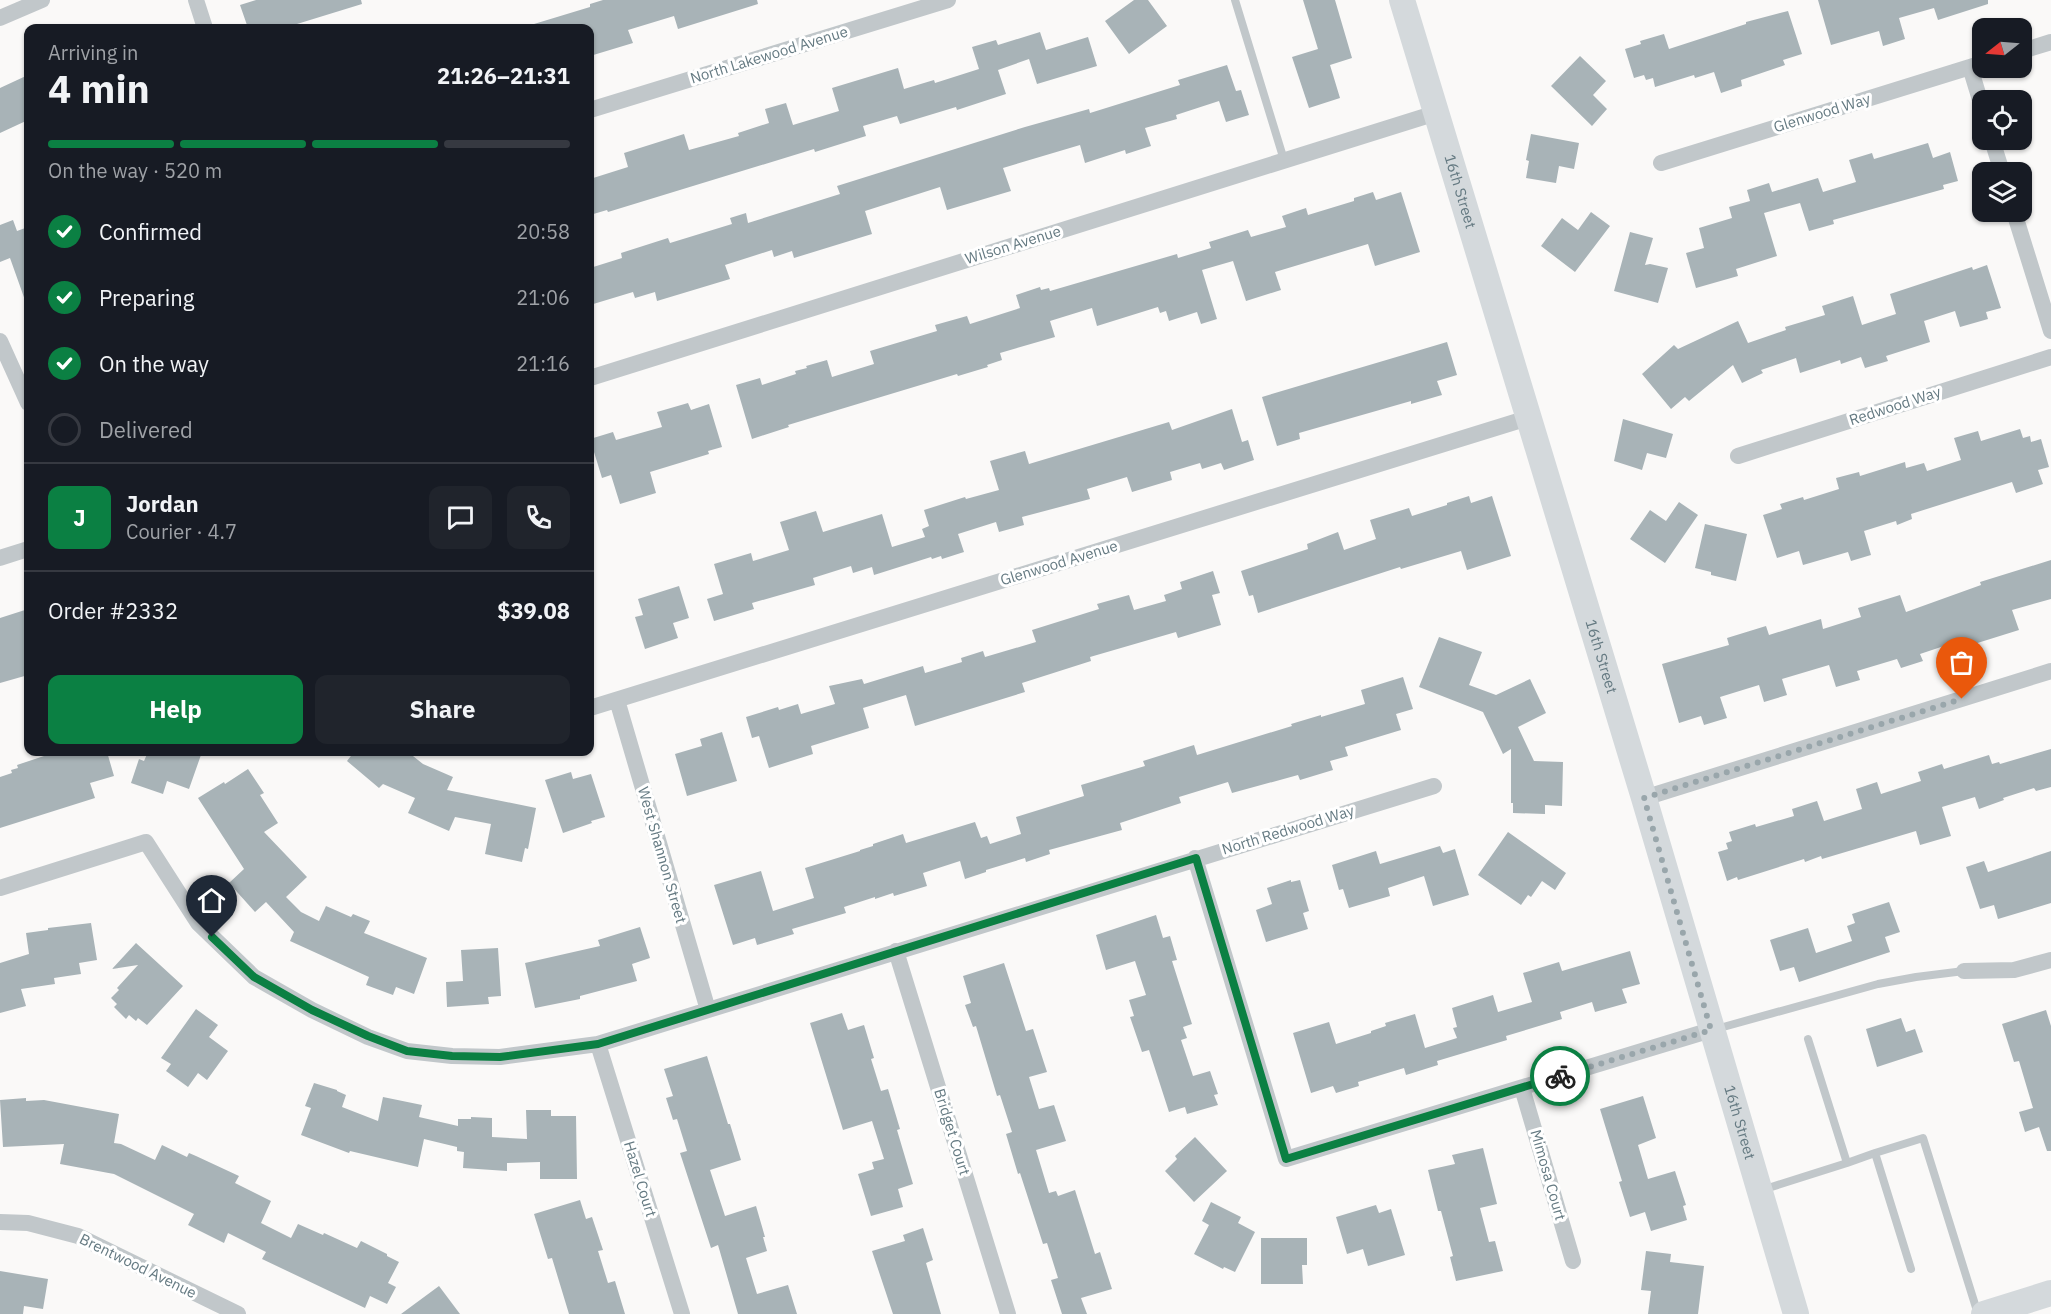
<!DOCTYPE html>
<meta charset="utf-8">
<style>
body{margin:0;font-family:"IBM Plex Sans",sans-serif;background:#20242c;color:#f1f3f6;height:100vh;display:flex;flex-direction:column;font-size:22px;white-space:nowrap}
*{box-sizing:border-box;margin:0}
p{font-size:20px;color:#9ea1a6}
.icon{flex:none;width:33px;height:33px;fill:none;stroke:currentColor;stroke-width:2;stroke-linecap:round;stroke-linejoin:round}
.map{position:relative;flex:1;overflow:hidden}
.details{position:absolute;left:24px;top:24px;width:570px;height:732px;display:flex;flex-direction:column;background:#171b24;border-radius:12px;box-shadow:0 2px 4px #0004}
.details>*{flex:none}
.needle{width:39px;rotate:253deg}
.controls{position:absolute;left:1972px;top:18px;display:grid;gap:12px}
.controls a{display:grid;place-items:center;width:60px;height:60px;border-radius:12px;background:#171b24;box-shadow:0 2px 4px #0004;font-size:30px}
.pin{position:absolute;display:grid;place-items:center;width:51px;height:51px;color:#fff;margin:-62px -26px;border-radius:50% 50% 50% 0;rotate:-45deg;box-shadow:0 0 6px #0007}
.pin .icon{rotate:45deg}
.courier{position:absolute;display:grid;place-items:center;width:60px;height:60px;margin:-30px;border:4px solid #0b8043;border-radius:50%;background:#fff;color:#222;box-shadow:0 2px 8px #0007}
.summary em{font-style:normal;font-weight:700}
.summary div{display:flex;flex-direction:column-reverse}
.summary{display:flex;align-items:center;justify-content:space-between;height:102px;padding:0 24px}
h1{font-size:39px;font-weight:700;line-height:45px}
.bar{display:grid;grid-template-columns:repeat(4,1fr);gap:9px 6px;align-content:center;height:72px;padding:0 24px}
.bar i{height:8px;border-radius:4px;background:#363941}
.bar .current{background:#0b8043}
.bar p{grid-column:span 4}
.line{display:flex;align-items:center;gap:15px;padding:0 24px;border-top:2px solid #363941}
.line div{flex:1}
.round{display:grid;place-items:center;flex:none;width:63px;height:63px;border-radius:12px;background:#20242c}
ol{padding:0 24px;list-style:none}
li{display:flex;align-items:center;gap:18px;height:66px}
li p{margin-inline-start:auto}
li .icon{padding:6px;border-radius:50%;background:#0b8043;color:#fff;stroke-width:4}
li:last-child{color:#9ea1a6}
li i{width:33px;height:33px;border:3px solid #363941;border-radius:50%}
.primary-button{display:flex;gap:12px;margin-top:auto;padding:12px 24px}
.primary-button a{flex:1;height:69px;border-radius:12px;background:#0b8043;color:#fff;font-size:24px;font-weight:700;line-height:69px;text-align:center}
.primary-button a+a{background:#20242c;color:#f1f3f6}
.map>svg:first-child{display:block}
.building{fill:#a8b3b7}
.lines{fill:none;stroke-linecap:round;stroke-linejoin:round}
.lane{stroke:#c1c7ca;stroke-width:8}
.street{stroke:#c1c7ca;stroke-width:16}
.primary{stroke:#d4d9dc;stroke-width:26}
.done{stroke:#99a6ab;stroke-width:6;stroke-dasharray:0 10.8}
.route{stroke:#0b8043;stroke-width:8}
.labels{text-anchor:middle;stroke-width:6;stroke-linejoin:round;paint-order:stroke}
.street-label{font-size:15px;fill:#657a82;stroke:#fff}
</style>
<div class="map">
<svg width="2051" height="1314" viewBox="0 0 2051 1314">
<rect width="100%" height="100%" fill="#faf9f8"/>
<path class="building" d="M256,0h105l1,4 -65,20 2,4h-51l-8,-23z
M603,0h154l1,4 -80,25 -4,-13 -46,14 5,13 -43,13v-28h-55l-1,-4 56,-17v-3z
M1134,0h14l19,26 -38,28 -24,-33z
M1303,0h32l17,58 -22,7 10,33 -31,10 -17,-51 26,-8z
M1818,0h170v4l-50,16 -4,-12 -35,10 6,21 -22,7 -4,-15 -48,14z
M1788,11l14,43 -19,6 2,5 -44,15 1,6 -21,7 -7,-21 -19,6 -1,-3 -39,12 -2,-9 -7,2 -2,-5 -10,3 -9,-29 16,-5 -1,-3 24,-7 5,15 77,-25v-2z
M1040,32l6,18 42,-13 9,29 -60,18 -8,-25 -31,11 8,24 -49,16 -1,-3 -56,17 -3,-8 -34,10 3,10 -51,16 -1,-3 -206,63 -1,-2 -17,5v-36l38,-12 -4,-14 60,-19 5,16 50,-14 -1,-3 31,-10 -4,-14 21,-6 7,22 46,-14 -7,-23 66,-20 6,21 30,-9 1,3 44,-14 -7,-22 24,-7 2,5z
M1580,56l26,25 -13,14 14,14 -15,17 -41,-40z
M1227,65l9,26 5,-1 8,25 -23,7 -7,-21 -43,14 1,4 -32,9 6,18 -25,8 -1,-4 -40,13 -5,-18 -77,23 8,23 -64,19 -7,-23 -75,24 7,23 -78,24 -2,-7 -18,6 -2,-7 -47,15 5,14 -73,22 -2,-9 -20,6 -2,-6 -43,13v-37l32,-10 -1,-5 47,-15 2,5 62,-19 -2,-6 16,-5 2,10 92,-29 -3,-8 188,-59 64,-18 1,4 90,-28 -2,-5z
M28,75v45l-28,13v-45z
M1531,134l48,9 -5,26 -15,-3 -3,17 -30,-5 3,-17 -3,-1z
M1928,143l5,15 17,-6 8,29 -15,4 1,4 -111,31 1,4 -25,7 -9,-28 -36,10 13,43 -41,13 2,7 -42,12 -10,-35 18,-5 -5,-20 33,-10 -3,-11 21,-6 -3,-11 22,-7 3,9 46,-14 5,14 33,-10 -7,-22 23,-7 2,6z
M1373,192l3,8 25,-8 19,60 -45,14 -7,-22 -93,28 6,18 -35,11 -13,-40 -31,9 15,49 -16,5 -4,-12 -28,9 -3,-10 -6,2 -2,-6 -61,19 -5,-18 -42,13 5,16 -55,16 2,7 -15,5 1,2 -30,9 -1,-2 -169,51 1,2 -37,12 -16,-54 24,-7 2,7 34,-11 -1,-3 12,-3 -1,-2 21,-6 5,17 42,-13 -4,-13 67,-20 -2,-6 32,-9 3,8 50,-16 -4,-13 24,-8 1,3 8,-2 1,3 127,-37 1,4 33,-10 -2,-6 39,-12 3,7 35,-10 -4,-11 24,-8 2,7 46,-14v-3z
M1591,212l19,14 -35,46 -34,-26 21,-28 16,12z
M13,220l4,11 11,-4v76h-2l-16,-45 -10,4v-37z
M1630,232l23,6 -8,27 5,-1 18,4 -10,35 -44,-12z
M1987,265l14,43 -15,4 2,7 -28,8 -5,-16 -31,10 6,21 -44,14 2,5 -23,7 -4,-11 -20,7 -1,-4 -40,13 -4,-15 -35,12 2,3 -21,10 -9,-18 -44,36 -4,-4 -14,12 -29,-35 32,-29 4,4 60,-28 10,22 38,-13 -1,-3 40,-12 -3,-9 31,-10 9,29 34,-11 -6,-20 82,-27 1,3z
M1447,342l10,33 -20,6 5,14 -31,9v-3l-112,32 1,6 -23,7 -15,-49z
M688,403l3,7 18,-6 13,43 -14,4 1,3 -59,18 6,21 -36,11 -9,-29 -9,3 -12,-39 23,-7 3,8 46,-13 -5,-15z
M1232,409l10,33 6,-2 6,20 -30,10 -3,-7 -19,6 -2,-6 -30,9 2,8 -40,12 -5,-15 -40,12 3,10 -68,18 2,8 -25,7 -3,-10 -38,12 6,18 -22,7 -1,-3 -9,3 -1,-2 -57,18 -2,-8 -19,6 -2,-7 -38,12 2,7 -63,18 2,6 -40,12 -7,-22 16,-5 -9,-30 37,-11 2,8 36,-11 -9,-28 36,-11 7,21 59,-18 10,33 33,-10 -3,-8 7,-3 -5,-16 41,-13 1,2 33,-9 -9,-29 35,-10 4,13 140,-42 3,8z
M1623,419l50,15 -7,24 -19,-5 -5,17 -28,-9z
M2020,429l3,9 7,-2 1,6 10,-3 8,28 -11,3 5,14 -27,9 -4,-11 -101,32 1,5 -15,6 -1,-4 -32,10 7,24 -20,6 -3,-9 -45,13 -4,-14 -22,7 -14,-43 19,-6 -2,-5 23,-7 1,3 35,-11 -3,-11 23,-6 1,4 45,-14 1,6 18,-5 3,8 34,-11 -7,-22 24,-7 3,10z
M1469,496l2,7 21,-7 19,60 -44,14 -6,-19 -60,18 -1,-2 -142,46 -5,-18 -4,1 -8,-25 67,-22 -1,-5 31,-12 6,18 32,-11 -6,-19 39,-12 3,8 35,-11v-2z
M1679,502l19,13 -33,48 -35,-24 20,-29 16,11z
M1705,524l42,10 -11,47 -25,-6v-3l-16,-4z
M2051,560v39l-39,11 7,20 -64,20 -2,-7 -33,11 3,7 -22,7 -4,-9 -40,12 3,9 -24,7 -7,-22 -47,14 5,16 -23,7 -5,-17 -39,12 7,21 -23,7 -3,-9 -22,7 -17,-59 67,-19 -2,-7 39,-12 3,9 52,-16 2,10 38,-12 -3,-9 42,-13 6,17 75,-27 -1,-3z
M1213,571l7,22 -8,2 9,30 -43,13 -2,-6 -86,25 1,4 -69,22 3,9 -110,34 -9,-31 -43,13 6,20 -58,18 2,8 -44,14 -10,-32 -7,2 -6,-21 32,-10 1,3 19,-6 3,10 34,-10 -6,-18 33,-7 2,5 59,-18 2,7 37,-11 -1,-4 22,-7 2,6 51,-15 -4,-12 67,-21 -2,-5 32,-9 5,15 32,-9 -2,-6 18,-6 -2,-7z
M679,586l10,32 -16,5 5,15 -33,11 -10,-32 8,-2 -5,-16z
M28,609v66l-28,8v-65z
M1439,637l43,15 -13,33 27,10 34,-16 16,34 -28,14 16,34 29,1 -1,44 -17,-1v9l-32,-1v-10h-2v-54l-8,5 -20,-42 -64,-25z
M1403,677l10,32 -17,5 5,16 -56,17 3,9 -18,5 3,9 -33,10 -2,-5 -66,18 -4,-11 -49,15 2,6 -61,20 2,7 -73,20 1,4 -24,8 -1,-4 -39,12v2l-21,7 -5,-18 -37,12 4,13 -33,10 -1,-3 -18,6v-2l-31,10 2,6 -54,16 2,5 -37,11 -2,-7 -22,7 -19,-60 47,-14 12,40 41,-13 -9,-30 55,-17v-1l13,-4v-2l30,-10 3,9 69,-21 6,16 6,-2 3,8 31,-10 -5,-17 68,-21 -3,-11 64,-19 -2,-5 51,-16 3,10 95,-29 -1,-2 30,-9v2l44,-13 -4,-14z
M722,732l15,49 -50,15 -12,-42 27,-8 -2,-7z
M2051,749v38l-15,4 -2,-3 -31,10 1,2 -25,9 -4,-12 -33,10 9,29 -31,9 -4,-14 -94,28 -1,-3 -16,6 -1,-3 -66,21 -1,-3 -10,4 -9,-29 10,-3 -2,-6 6,-2 -3,-9 26,-8 1,3 38,-11 -2,-7 25,-8 7,20 38,-12 -6,-20 21,-7 4,12 40,-13 -3,-9 24,-8 2,5 45,-14 3,9 7,-2 1,2z
M46,752h61l7,24 -24,7 5,15 -95,30v-51l12,-4 -1,-3 7,-2 -1,-3 30,-10z
M148,752h54l-13,37 -22,-8 -4,13 -32,-11 8,-24 5,2z
M354,752h54l15,12 30,13 -6,13 89,18 -8,41 -3,-1 -3,14 -37,-8 6,-30 -36,-7 -6,14 -41,-18 7,-15 -32,-14 -4,4 -32,-27z
M248,769l16,24 -4,2 18,28 -14,9 43,45 -21,20 15,15 18,9 7,-15 25,11 2,-3 17,7 -6,12 63,25 -13,36 -18,-7 -3,8 -27,-10 3,-8 -79,-36 4,-9 -28,-30 -11,10 -26,-29 15,-14 -46,-71 26,-16 1,2z
M571,772l2,7 18,-5 14,43 -14,4 1,2 -29,10 -18,-53z
M1508,832l58,41 -11,17 -13,-9 -11,16 -3,-2 -7,10 -43,-30z
M1440,846l3,7 12,-4 14,46 -36,11 -9,-30 -36,12 2,8 -41,12 -6,-19 -4,1 -7,-25 44,-14 4,13z
M2051,851v52l-53,16 -4,-14 -14,4 -14,-42 18,-6 4,11z
M1291,880v2l9,-2 9,31 -6,2 5,16 -42,13 -10,-32 16,-6 -5,-16z
M1889,902l11,30 -15,5 5,15 -91,30 -5,-15 -14,4 -10,-31 38,-12 8,25 36,-12 -5,-15 8,-3 -3,-9z
M1156,915l7,23 7,-2 7,24 -5,1 20,63 -9,3 4,11 -6,2 12,36 17,-5 8,23 -4,1 4,10 -31,9 -2,-7 -16,5 -20,-62 -7,2 -12,-35 4,-1 -5,-16 17,-5 -11,-34 -29,9 -10,-35z
M91,923l6,37 -18,3 2,11 -27,4 1,6 -34,5 5,17 -26,7v-50l29,-9 -3,-21 22,-3v-2z
M640,927l10,31 -18,6 5,17 -57,15v3l-45,9 -10,-45 75,-17 -2,-6z
M136,943l47,43 -36,39 -9,-7 -2,3 -7,-6 -3,4 -12,-12 3,-3 -6,-6 8,-8 -2,-2 21,-23 -26,4z
M498,948l3,48 -13,1 1,7 -42,3 -1,-25 17,-1 -2,-31z
M1630,951l10,33 -18,5 5,14 -32,9 -3,-10 -32,10 2,7 -56,17 1,4 -70,21 1,4 -32,10 -2,-7 -46,14 1,4 -23,7 -3,-7 -22,7 -18,-60 36,-11 7,22 35,-11v-2l15,-5 -1,-3 30,-9 10,34 32,-10 -4,-10 4,-1 -5,-19 41,-13 5,17 34,-10 -9,-29 36,-11 3,9z
M1004,963l22,68 7,-2 14,43 -18,5 10,32 15,-4 12,36 -30,9 13,43 7,-2 2,5 17,-6 20,64 5,-2 12,37 -31,9 6,16h-25l-11,-34 7,-2 -11,-35 -4,1 -23,-71 -2,1 -12,-40 6,-2 -12,-37 -3,1 -21,-70 -3,1 -8,-22 6,-2 -8,-27z
M196,1009l22,16 -9,12 19,14 -21,29 -9,-7 -10,14 -22,-16 5,-7 -10,-6z
M2046,1010l5,16v125h-4l-8,-24 -14,5 -6,-20 14,-4 -14,-47 -5,1 -12,-38z
M842,1013l6,17 16,-5 10,33 -3,1 10,32 7,-2 12,40 -3,1 16,54 -15,5 5,18 -32,9 -13,-42 16,-5 -2,-7 12,-3 -12,-38 -29,9 -33,-107z
M1901,1018l5,14 9,-3 8,23 -46,15 -11,-38z
M707,1056l21,68h2l11,36 -31,10 15,46 31,-10 9,31h-2l4,14 -21,7 11,36 31,-9 9,29h-59l-20,-69 -7,3 -31,-95 7,-2 -10,-32 -4,1 -7,-22 7,-2 -9,-27z
M314,1083l23,7v1l9,4 -4,12 36,14 5,-24 39,8 -3,12 39,9v-7h13v-2l21,1v19l35,2 -1,-29h25v6h25l1,63h-37v-17l-33,1v8l-44,-3 1,-16 -7,-1v-4l-33,-8 -6,28 -68,-16 -1,2 -48,-18 10,-27 -6,-2z
M1643,1096l13,42 -18,7 10,34 27,-8 11,34 -3,1 4,14 -36,11 -6,-19 -15,5 -11,-35 3,-1 -22,-72z
M26,1098v3l18,-1 75,14 -5,29 7,1 34,16 7,-15 25,12 2,-4 7,3 43,20 -4,7 36,18 -10,22 30,15 7,-14 25,11 1,-2 33,15 4,-7 26,13v2l12,6 -11,21 8,4 -9,17 -17,-8 -5,12 -103,-49 4,-7 -38,-19 -4,10 -36,-18 6,-11 -80,-40 -54,-10 4,-20 -61,3 -3,-47z
M1195,1137l32,34 -33,31 -29,-31 12,-12 -2,-3z
M1483,1148l14,56 -17,4 9,34 6,-1 8,30 -47,10 -6,-24 3,-1 -12,-45h-3l-10,-41 27,-6 -3,-9z
M580,1200l6,19 6,-2 11,33 -5,1 10,32 7,-2 10,33h-56l-17,-56 -4,1 -14,-45z
M1211,1202l30,15 -3,6 17,9 -20,40 -11,-5 -1,2 -29,-15 15,-29 -7,-4z
M1376,1205l3,8 12,-4 14,46 -37,11 -5,-17 -16,5 -11,-37z
M923,1228l10,32 -7,3 15,51h-48l-21,-63 33,-10 -2,-6z
M1261,1238h46v27h-5l1,19h-42z
M1646,1251l25,3 -1,8 34,4 -6,48h-50l3,-23 -10,-1z
M0,1271l48,8 -5,30 -19,-3 -1,8h-23z
M439,1286l21,28h-59z"/>
<g class="lines">
<path class="lane" d="M1235,0l49,160
M1716,1029l162,-45 38,-7 48,-6
M1808,1039l39,124 28,-10
M1762,1190l85,-27
M1911,1269l-36,-116 48,-15 55,176"/>
<path class="street" d="M196,0l9,28
M0,18l42,-18
M2022,51l29,-9
M1970,67l13,43
M590,110l358,-110
M1992,140l10,32
M1661,163l322,-100
M2014,212l37,119
M0,341l28,62
M590,378l846,-265
M1738,456l313,-99
M0,558l28,-9
M617,700l91,310
M590,708l938,-290
M1644,798l407,-127
M1195,858l91,301 425,-129
M0,888l146,-46 52,81 56,54 58,33 56,27 39,14 45,5 48,1 98,-13 836,-258
M896,951l112,363
M1964,971l50,-1 37,-10
M598,1044l84,270
M1522,1088l51,173
M0,1222l28,1 50,13 160,78"/>
<g class="primary">
<path id="s1" d="M1402,0l242,798 152,516"/>
<path d="M1984,1314l67,-21"/>
</g>
</g>
<g class="lines">
<path class="done" d="M1560,1076l151,-46 -67,-232 318,-99"/>
<path class="route" d="M212,937l42,40 58,33 56,26 39,15 45,5 48,1 98,-13 598,-186 90,301 274,-83"/>
</g>
<g class="labels">
<g class="street-label">
<text transform="translate(769 55) rotate(-17)" y="5">North Lakewood Avenue</text>
<text transform="translate(1822 113) rotate(-17)" y="5">Glenwood Way</text>
<text dy="5" stroke="none"><textPath href="#s1" startOffset="200">16th Street</textPath></text>
<text transform="translate(1013 245) rotate(-17)" y="5">Wilson Avenue</text>
<text transform="translate(1895 406) rotate(-18)" y="5">Redwood Way</text>
<text transform="translate(1059 563) rotate(-17)" y="5">Glenwood Avenue</text>
<text dy="5" stroke="none"><textPath href="#s1" startOffset="686">16th Street</textPath></text>
<text transform="translate(1288 830) rotate(-17)" y="5">North Redwood Way</text>
<text transform="translate(662 855) rotate(74)" y="5">West Shannon Street</text>
<text dy="5" stroke="none"><textPath href="#s1" startOffset="1172">16th Street</textPath></text>
<text transform="translate(952 1132) rotate(73)" y="5">Bridget Court</text>
<text transform="translate(1548 1175) rotate(74)" y="5">Mimosa Court</text>
<text transform="translate(640 1179) rotate(73)" y="5">Hazel Court</text>
<text transform="translate(138 1266) rotate(26)" y="5">Brentwood Avenue</text>
</g>
</g>
</svg>
<div class="controls">
<a><svg class="needle" viewBox="-14 -14 28 28"><path d="M0-13l5 13h-10z" fill="#e53935"/><path d="M0 13l5-13h-10z" fill="#9ea1a6"/></svg></a>
<a><svg class="icon" aria-label="locate" viewBox="0 0 24 24"><circle cx="12" cy="12" r="6"/><path d="M12 2v4M12 18v4M2 12h4M18 12h4"/></svg></a>
<a><svg class="icon" aria-label="layers" viewBox="0 0 24 24"><path d="M12 4l9 5-9 5-9-5zM3 14l9 5 9-5"/></svg></a>
</div>
<div class="pin" style="left:1962px;top:699px;background:#ea580c"><svg class="icon" aria-label="bag" viewBox="0 0 24 24"><path d="M5 8h14l-1 12H6zM9 8a3 3 0 0 1 6 0"/></svg></div>
<div class="pin" style="left:212px;top:937px;background:#1f2937"><svg class="icon" aria-label="home" viewBox="0 0 24 24"><path d="M3 11l9-7 9 7M6 9v11h12V9"/></svg></div>
<div class="courier" style="left:1560px;top:1076px"><svg class="icon" aria-label="bike" viewBox="0 0 24 24"><circle cx="6" cy="16" r="4"/><circle cx="18" cy="16" r="4"/><path d="M6 16l4-8h5l3 8M10 8l3 8H6M13 5h3"/></svg></div>
<section class="details">
<div class="summary"><div><h1>4 min</h1><p>Arriving in</p></div><em>21:26–21:31</em></div>
<div class="bar"><i class="current"></i><i class="current"></i><i class="current"></i><i></i><p>On the way · 520 m</p></div>
<ol>
<li><svg class="icon" aria-label="check" viewBox="0 0 24 24"><path d="M5 12l5 5 9-10"/></svg>Confirmed<p>20:58</p></li>
<li><svg class="icon" aria-label="check" viewBox="0 0 24 24"><path d="M5 12l5 5 9-10"/></svg>Preparing<p>21:06</p></li>
<li><svg class="icon" aria-label="check" viewBox="0 0 24 24"><path d="M5 12l5 5 9-10"/></svg>On the way<p>21:16</p></li>
<li><i></i>Delivered</li>
</ol>
<div class="line" style="height:108px"><b class="round" style="background:#0b8043;color:#fff">J</b><div><b>Jordan</b><p>Courier · 4.7</p></div><a class="round"><svg class="icon" aria-label="chat" viewBox="0 0 24 24"><path d="M4 5h16v11H9l-5 4z"/></svg></a><a class="round"><svg class="icon" aria-label="phone" viewBox="0 0 24 24"><path d="M5 4h4l2 5-3 2q2 4 5 5l2-3 5 2v4C11 20 4 13 5 4z"/></svg></a></div>
<div class="line" style="height:78px"><div>Order #2332</div><b>$39.08</b></div>
<div class="primary-button"><a>Help</a><a>Share</a></div>
</section>
</div>
